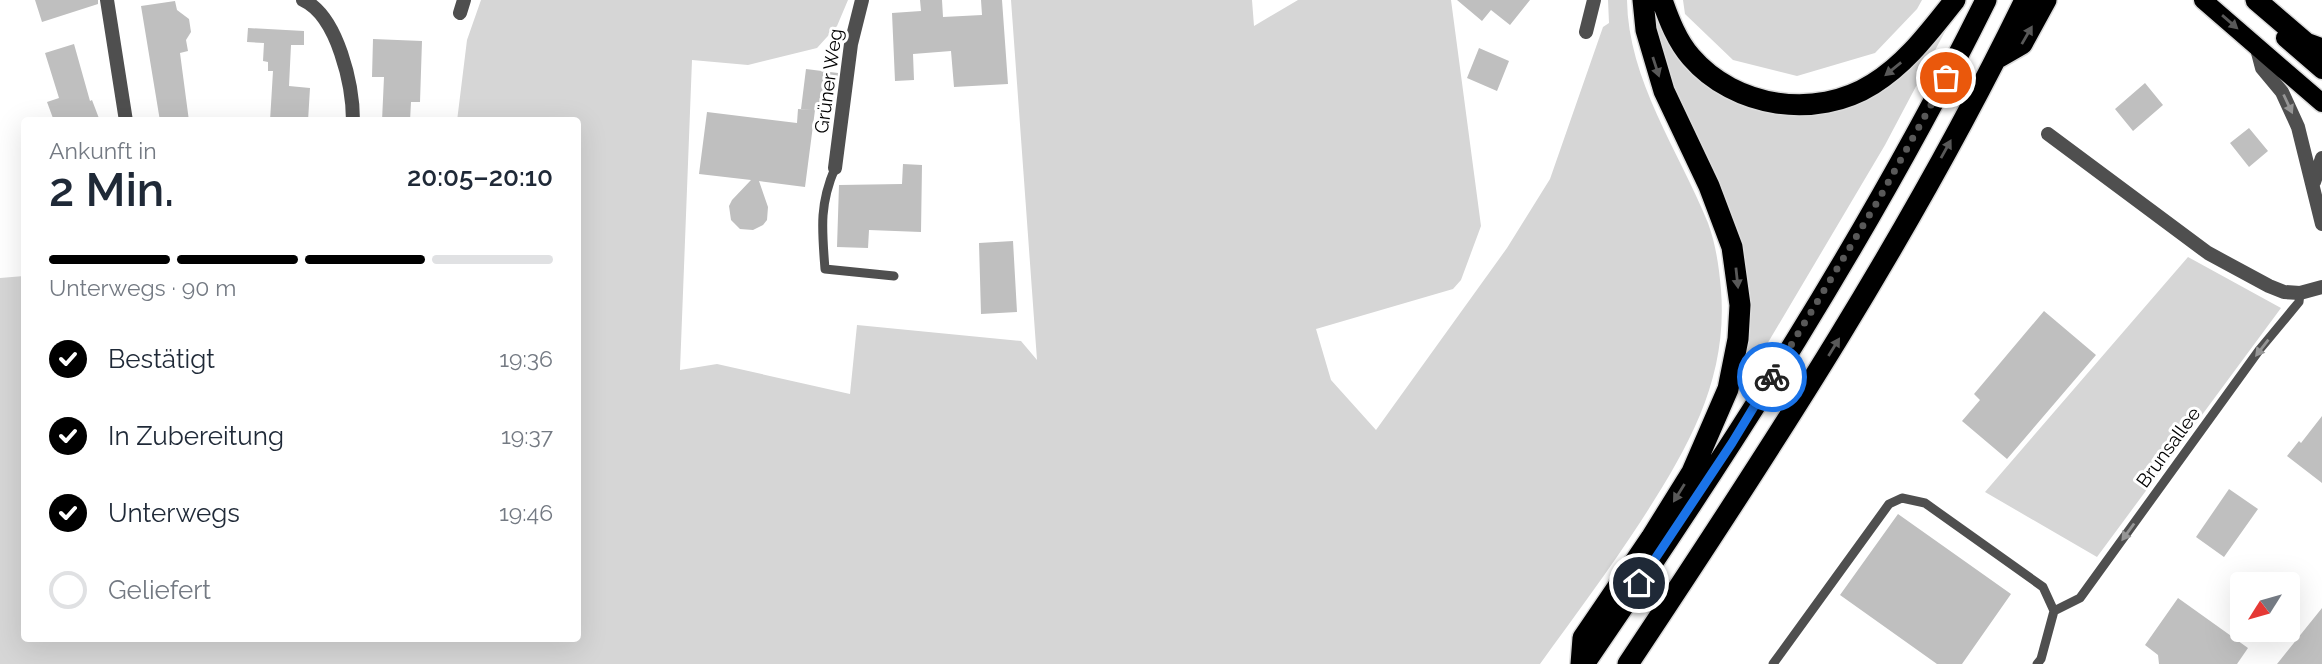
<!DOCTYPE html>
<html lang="de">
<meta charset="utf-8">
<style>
body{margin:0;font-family:Raleway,sans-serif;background:#f6f6f7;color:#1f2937;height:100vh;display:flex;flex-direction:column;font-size:26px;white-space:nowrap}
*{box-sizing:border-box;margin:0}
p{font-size:23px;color:#747a83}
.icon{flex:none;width:38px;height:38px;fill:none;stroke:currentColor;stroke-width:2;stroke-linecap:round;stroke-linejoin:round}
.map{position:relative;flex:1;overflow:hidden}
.side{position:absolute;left:21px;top:117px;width:560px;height:525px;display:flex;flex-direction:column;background:#fff;border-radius:7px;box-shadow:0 7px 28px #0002}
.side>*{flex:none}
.needle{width:46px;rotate:233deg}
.controls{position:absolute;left:2230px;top:572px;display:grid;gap:14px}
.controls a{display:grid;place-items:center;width:70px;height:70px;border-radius:7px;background:#fff;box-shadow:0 7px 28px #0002;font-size:35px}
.pin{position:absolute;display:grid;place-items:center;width:60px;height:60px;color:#fff;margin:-30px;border:4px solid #fff;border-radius:50%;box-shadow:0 2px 7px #0007}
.courier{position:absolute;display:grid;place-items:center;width:70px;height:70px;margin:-35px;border:5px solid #1a73e8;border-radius:50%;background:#fff;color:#222;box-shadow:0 2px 9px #0007}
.overview em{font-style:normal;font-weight:600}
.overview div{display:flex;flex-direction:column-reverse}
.overview{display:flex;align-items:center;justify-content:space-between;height:119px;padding:0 28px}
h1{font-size:46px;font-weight:600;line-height:52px}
.bar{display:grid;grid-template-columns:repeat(4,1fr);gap:10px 7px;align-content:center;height:84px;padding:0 28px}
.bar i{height:9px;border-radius:5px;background:#e0e1e3}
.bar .current{background:#000}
.bar p{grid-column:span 4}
ol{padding:0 28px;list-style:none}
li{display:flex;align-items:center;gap:21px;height:77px}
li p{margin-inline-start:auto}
li .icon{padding:7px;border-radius:50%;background:#000;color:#fff;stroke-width:4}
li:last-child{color:#747a83}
li i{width:38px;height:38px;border:4px solid #e0e1e3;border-radius:50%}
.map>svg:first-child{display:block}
.green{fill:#d6d6d6}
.building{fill:#bfbfbf}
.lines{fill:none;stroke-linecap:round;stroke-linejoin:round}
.primary-casing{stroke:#dbdbdb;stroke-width:21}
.motorway-casing{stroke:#dbdbdb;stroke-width:24}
.service{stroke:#4f4f4f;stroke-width:9}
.minor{stroke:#4f4f4f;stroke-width:14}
.tertiary{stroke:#4f4f4f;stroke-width:14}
.primary{stroke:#000;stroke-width:18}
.motorway{stroke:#000;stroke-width:21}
.oneway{fill:#595959}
.oneway2{fill:#959595}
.done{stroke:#595959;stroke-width:7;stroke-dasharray:0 12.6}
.route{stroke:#1a73e8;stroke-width:9}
.labels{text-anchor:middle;stroke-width:6;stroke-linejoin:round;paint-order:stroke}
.street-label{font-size:19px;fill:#000;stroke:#fff}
</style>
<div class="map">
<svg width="2322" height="664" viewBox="0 0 2322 664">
<rect width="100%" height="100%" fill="#fff"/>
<path class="green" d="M481,0h367l-11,26 -20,22 -69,17 -56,-5 -12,310 37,-6 133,30 7,-69 164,16 16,19 -26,-360h241l2,26 44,-26h153l30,226 -20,54 -8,9 -137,40 15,51 45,50 131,-182 43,-69 53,-152 6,-4 -1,-23h19c1,80 52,151 81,223 8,22 11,44 13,67 7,90 -33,158 -80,231 -32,49 -67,96 -101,143h-1540v-386l24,-2v363h554v-518h-121l10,-81z
M1656,0l37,70 126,40 131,-88 -65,123 -151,255 11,-84 -75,-231 -20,-72z
M1683,0h239l-5,9 -42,44 -78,23 -64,-16 -48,-46z
M2188,257l93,51 -184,249 -112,-65z"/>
<path class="building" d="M35,0h63v4l-56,18z
M920,0h22l1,17 39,-2 -1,-15h21l6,84 -54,3 -3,-36 -38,3 1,26 -19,1 -3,-68 29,-2z
M1457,0h73l-20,25 -19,-15 -9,11z
M175,1l2,9 12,9 2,13 -5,8 2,11 -8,2 9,68h-29l-19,-115z
M248,28l56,3v14h-13l-2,41 21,2 -2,33h-38l3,-50h-5v-9l-5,-1 1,-18 -17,-1z
M373,39l49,2 -2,61h-9l-1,19h-28l2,-44h-12z
M74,44l16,57 2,-1 8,21h-46l-7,-19 12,-4 -14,-45z
M1479,48l30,13 -12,30 -30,-13z
M806,69l32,4 -6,40 -17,-3 -10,77 -46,-6 9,26 -1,13 -4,5 -10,5 -13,-1 -9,-9 -2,-14 3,-6 19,-20 -52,-6 8,-62 90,11 1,-14 15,1 -12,-1z
M2145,83l18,22 -30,26 -18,-22z
M2249,128l19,23 -19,16 -19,-24z
M903,164l19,1 -1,67 -52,-2 -1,18 -31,-1 2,-62 63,-1z
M1013,241l4,71 -36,2 -2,-71z
M2044,311l52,44 -89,104 -45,-38 18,-21 -6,-6z
M2322,416v67l-35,-27 12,-15 2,2z
M2229,489l29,20 -34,48 -28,-20z
M1898,514l113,80 -49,70h-25l-97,-69z
M2178,598l70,50 -11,16h-78l-1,-9 -13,-10z
M2322,608v56h-45z"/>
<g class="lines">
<g class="primary-casing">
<path id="primary" d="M2203,0l119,103
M2285,38l37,32"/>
</g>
<g class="motorway-casing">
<path id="motorway" d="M1662,0c7,20 15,41 29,57 44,51 125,63 182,27 34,-21 57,-53 82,-84
M2256,0l50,43 16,6
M1996,59l26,-15 24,-44
M1581,664l2,-26 68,-100 41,-66 36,-83 10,-50 2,-34 -8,-58 -23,-61 -45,-95 -18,-61 -3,-30
M1584,664c146,-213 287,-432 402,-664
M1628,664c143,-215 284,-431 397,-664"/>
</g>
<path class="service" d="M835,168c-16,37 -13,62 -10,101l69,7
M2054,611l26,-13 180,-249 39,-47 1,-9
M1773,664l116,-160 13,-6 23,5 118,84 11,24 -13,48 -4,5"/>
<path class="minor" d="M107,0l19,121
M303,0c35,16 50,86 50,121
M460,13l4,-13
M1586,32l8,-32
M2048,134l160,119 61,33 15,6 16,1 22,-6
M835,168l16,-124 11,-44"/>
<path class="tertiary" d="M2256,45l6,23 20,24 16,35 24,97
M2314,182l8,-24"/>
<use href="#primary" class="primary"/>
<use href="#motorway" class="motorway"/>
</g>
<defs><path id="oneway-solid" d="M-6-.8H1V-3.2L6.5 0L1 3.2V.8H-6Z" transform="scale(1.75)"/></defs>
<g class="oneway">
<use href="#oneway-solid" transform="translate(2230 22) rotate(41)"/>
<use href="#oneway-solid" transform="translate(2027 35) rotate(-60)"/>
<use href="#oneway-solid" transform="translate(1656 67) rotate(72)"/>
<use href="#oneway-solid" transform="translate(1893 69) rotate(141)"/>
<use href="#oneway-solid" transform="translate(1946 149) rotate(-61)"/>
<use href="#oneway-solid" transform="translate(1737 278) rotate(84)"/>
<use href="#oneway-solid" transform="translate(1834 347) rotate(-58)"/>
<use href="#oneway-solid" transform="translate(1679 493) rotate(122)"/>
</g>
<g class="oneway2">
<use href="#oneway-solid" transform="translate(2288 104) rotate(65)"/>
<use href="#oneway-solid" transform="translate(2262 348) rotate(128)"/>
<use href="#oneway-solid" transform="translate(2128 532) rotate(126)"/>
</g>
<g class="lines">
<path class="done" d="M1772,377l107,-178 67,-121"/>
<path class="route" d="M1639,583l93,-140 40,-66"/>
</g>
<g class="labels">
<g class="street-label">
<text transform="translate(828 81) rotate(-82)" y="7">Grüner Weg</text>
<text transform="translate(2168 447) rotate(-54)" y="7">Brunsallee</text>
</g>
</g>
</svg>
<div class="controls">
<a><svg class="needle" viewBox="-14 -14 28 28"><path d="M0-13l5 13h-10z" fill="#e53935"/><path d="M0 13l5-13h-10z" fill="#747a83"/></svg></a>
</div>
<div class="pin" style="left:1946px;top:78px;background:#ea580c"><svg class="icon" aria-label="bag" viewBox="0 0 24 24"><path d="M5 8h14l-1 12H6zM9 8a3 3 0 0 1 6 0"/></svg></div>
<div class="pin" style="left:1639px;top:583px;background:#1f2937"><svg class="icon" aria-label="home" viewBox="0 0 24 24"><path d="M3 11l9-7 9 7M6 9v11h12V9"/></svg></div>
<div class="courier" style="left:1772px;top:377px"><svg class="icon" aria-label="bike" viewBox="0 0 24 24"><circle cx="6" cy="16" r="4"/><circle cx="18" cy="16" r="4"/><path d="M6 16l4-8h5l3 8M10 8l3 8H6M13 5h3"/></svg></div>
<section class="side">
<div class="overview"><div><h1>2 Min.</h1><p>Ankunft in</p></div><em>20:05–20:10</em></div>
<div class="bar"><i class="current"></i><i class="current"></i><i class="current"></i><i></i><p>Unterwegs · 90 m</p></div>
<ol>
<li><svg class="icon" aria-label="check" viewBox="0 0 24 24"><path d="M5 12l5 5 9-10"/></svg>Bestätigt<p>19:36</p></li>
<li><svg class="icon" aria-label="check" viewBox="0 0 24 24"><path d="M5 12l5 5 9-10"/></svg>In Zubereitung<p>19:37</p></li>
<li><svg class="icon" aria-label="check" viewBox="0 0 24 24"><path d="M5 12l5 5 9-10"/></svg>Unterwegs<p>19:46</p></li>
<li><i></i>Geliefert</li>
</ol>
</section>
</div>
